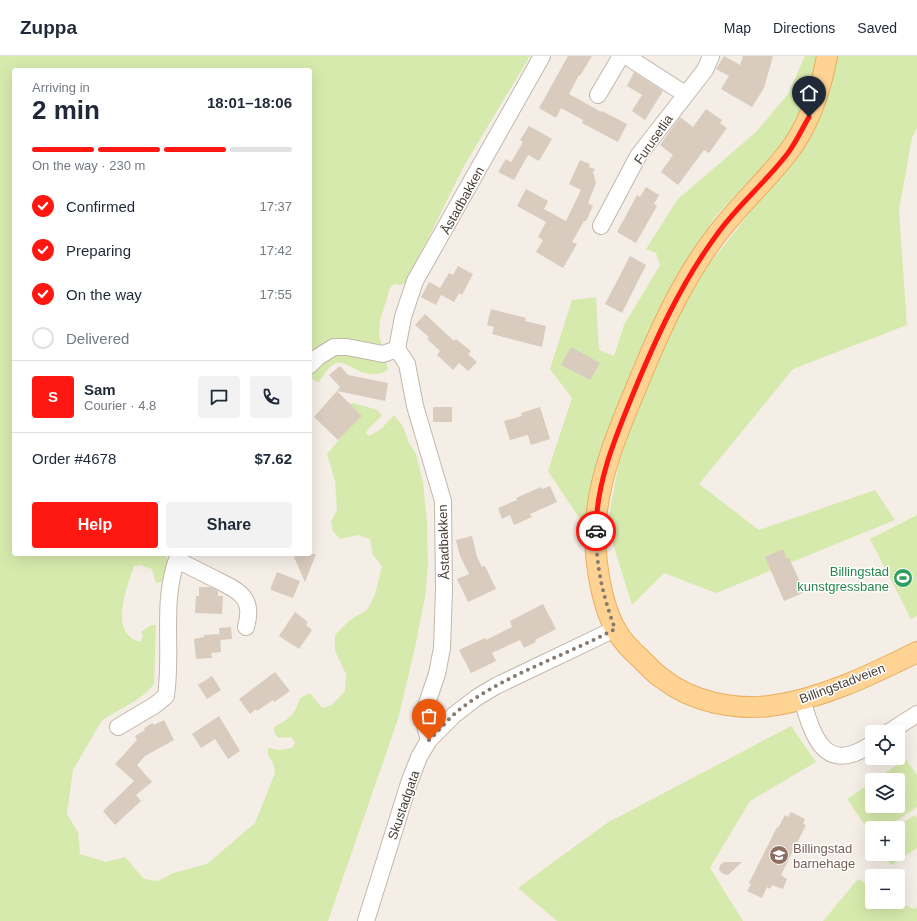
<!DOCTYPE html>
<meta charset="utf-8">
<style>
body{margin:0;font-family:Helvetica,sans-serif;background:#f2f2f3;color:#1f2937;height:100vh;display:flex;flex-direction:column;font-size:15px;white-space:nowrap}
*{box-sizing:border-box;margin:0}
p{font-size:13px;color:#747a83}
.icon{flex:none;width:22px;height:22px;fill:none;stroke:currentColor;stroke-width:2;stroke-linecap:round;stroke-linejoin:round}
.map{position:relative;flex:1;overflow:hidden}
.panel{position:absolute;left:12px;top:12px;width:300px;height:488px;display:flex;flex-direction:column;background:#fff;border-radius:4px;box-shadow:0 4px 16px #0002}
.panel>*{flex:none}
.buttons{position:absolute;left:865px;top:669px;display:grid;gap:8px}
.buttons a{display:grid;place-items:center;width:40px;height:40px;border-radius:4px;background:#fff;box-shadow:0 4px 16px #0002;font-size:20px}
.pin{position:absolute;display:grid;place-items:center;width:34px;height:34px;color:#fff;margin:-41px -17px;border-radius:50% 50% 50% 0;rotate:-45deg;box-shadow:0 0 4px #0007}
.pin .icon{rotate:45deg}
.courier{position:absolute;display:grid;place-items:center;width:40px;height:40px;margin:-20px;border:3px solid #ff1712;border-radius:50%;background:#fff;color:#222;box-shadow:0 1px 5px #0007}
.summary em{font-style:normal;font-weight:700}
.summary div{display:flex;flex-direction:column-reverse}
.summary{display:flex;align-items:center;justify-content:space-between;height:68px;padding:0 20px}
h1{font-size:26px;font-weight:700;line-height:30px}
.bar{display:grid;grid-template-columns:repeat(4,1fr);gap:6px 4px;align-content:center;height:48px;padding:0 20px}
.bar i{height:5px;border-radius:3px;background:#e0e1e3}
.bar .on{background:#ff1712}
.bar p{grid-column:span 4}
.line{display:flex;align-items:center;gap:10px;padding:0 20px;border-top:1px solid #e0e1e3}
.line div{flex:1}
.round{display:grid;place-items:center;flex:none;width:42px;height:42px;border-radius:4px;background:#f2f2f3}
ol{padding:0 20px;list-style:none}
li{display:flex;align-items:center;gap:12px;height:44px}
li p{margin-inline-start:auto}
li .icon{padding:4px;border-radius:50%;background:#ff1712;color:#fff;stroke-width:4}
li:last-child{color:#747a83}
li i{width:22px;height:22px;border:2px solid #e0e1e3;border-radius:50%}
.button{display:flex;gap:8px;margin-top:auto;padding:8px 20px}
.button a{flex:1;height:46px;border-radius:4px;background:#ff1712;color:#fff;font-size:16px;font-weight:700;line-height:46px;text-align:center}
.button a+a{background:#f2f2f3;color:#1f2937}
header{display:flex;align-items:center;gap:24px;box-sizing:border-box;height:56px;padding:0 20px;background:#fff;border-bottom:1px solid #e0e1e3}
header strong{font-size:19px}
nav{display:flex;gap:22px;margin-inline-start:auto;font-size:14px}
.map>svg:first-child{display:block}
.green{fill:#d6eaad}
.building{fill:#d9cbbe}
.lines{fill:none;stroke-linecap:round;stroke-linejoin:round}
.minor-casing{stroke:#c3b7ab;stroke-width:18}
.major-casing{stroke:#e9ae5f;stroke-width:22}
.minor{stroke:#fff;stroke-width:16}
.major{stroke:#ffd394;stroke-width:20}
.done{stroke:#847c73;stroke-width:4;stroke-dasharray:0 7.2}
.route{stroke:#ff1712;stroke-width:5}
.labels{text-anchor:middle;stroke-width:3;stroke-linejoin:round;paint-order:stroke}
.street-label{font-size:13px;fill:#473e35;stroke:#fff}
.leisure-label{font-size:13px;fill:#27864d;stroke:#fff;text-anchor:end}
.education-label{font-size:13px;fill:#785e54;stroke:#fff;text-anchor:start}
</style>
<header>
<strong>Zuppa</strong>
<nav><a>Map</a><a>Directions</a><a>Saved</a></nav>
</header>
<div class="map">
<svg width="917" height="865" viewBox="0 0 917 865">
<rect width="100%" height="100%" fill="#f4eee6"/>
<path class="green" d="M0,0h530l-66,110 -58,117 -5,2 -7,-1 -4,4 -10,33 -1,14 9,35c-24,14 -40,-11 -52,-7 -7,3 -13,13 -17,19l-6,-2 -3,-7 4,-8 -2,-12h-2v-283h-296v484h147l4,1 3,6 -4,20 -8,2 -4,-14 -12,-4 -6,1c-7,21 -26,67 6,76l3,-5 -2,-5 10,-7h5l-2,59 -7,8 -12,9 -33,19 -29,50 -6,44 11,18 2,22 26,8 19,-5 19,22 14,2 15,-8 34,-9 48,-41 20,-50 -2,-10 -5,-8v-7l11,2 13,-2 3,-5 -4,-6 -12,1 -4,-4 -1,-7c15,-8 21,-12 26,-29l10,-5 12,15 10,-3 13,-14 1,-17 -11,-23v-16l15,-15 17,-10 8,-15 7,-29 -9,-11 -3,-16 -12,-4 -18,4 -7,-8 -2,-9 6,-12 -2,-29 -8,-27 11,-13 8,-13 -5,-22 12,-3 25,7 4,6 -13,12 -3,5 3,3 12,-7 13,-14 9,11 6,17 7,11 7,28 4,40 1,42 -3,33 -10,51 -17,71 -70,202h-328z
M805,0h14l-13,47 -26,44 -66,71 -77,138 -25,64 -26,108 -38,-57 24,-73 -22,-29 22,-69 24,-3 3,53 15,6 10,-31 36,-60 -4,-12 -10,-4 32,-50 78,-67 32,-38z
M834,0h83v72l-5,10 -13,72 8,115 -114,44 -94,115 60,46 116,-40 20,30 -179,73 -52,-20 -32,32 -19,-61 -5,-24 11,-58 29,-86 48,-95 96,-122z
M917,459v101l-6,3 -41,-80z
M791,670l25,36 -66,39 -40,67 33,53h-186l-39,-33 89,-65z
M906,703l11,16v32l-31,21h-14v8l-25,-37 25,-17v24h26v-26h-23z
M915,759l2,3v30l-26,17 -7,-11h14v-26h-3z
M858,823l14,8v15l26,-1 15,8 4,-2v14h-94z"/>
<path class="building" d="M568,0h24l-12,20 -1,-1 -10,19 32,18 1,-1 25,13 -9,18 -36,-19 1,-3 -22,-12 -5,10 -17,-10z
M724,0l16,9 3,-9h30l-9,32 -12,19 -31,-18 8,-13 -13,-7z
M634,16l29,19 -18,29 -13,-9 10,-16 -15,-9z
M706,53l16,11 -2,3 7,5 -18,25 -5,-3 -26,35 -17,-13 12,-17 -13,-10 20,-28 13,10z
M529,70l23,13 -13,22 -11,-6 -14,25 -16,-8 8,-13 5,3 12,-20 -3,-2z
M580,104l10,4 -1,3 6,2 -2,3 3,11 -8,20 5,3 -7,15h-2l-12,21 5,2 -14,24 -27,-16 7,-12 -5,-3 8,-15 -29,-16 9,-17 22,12 -4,8 22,12 15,-31 -12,-6z
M646,131l13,8 -5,9 3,2 -21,37 -19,-11 20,-37 3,2z
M630,200l16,9 -24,48 -17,-9z
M458,210l15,8 -11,21 -3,-2 -5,9 -13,-7 -5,10 -15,-8 8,-15 11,6 9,-15 4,2z
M491,253l35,9 -1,3 21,5 -4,21 -50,-13 2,-7 -7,-2z
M425,258l29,27 2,-2 15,12 -3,3 9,8 -9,9 -9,-8 -6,7 -16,-15 3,-4 -13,-12 2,-2 -14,-12z
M571,291l29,16 -10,17 -29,-15z
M340,310l8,9 40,8 -3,18 -48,-10 3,-4 -11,-12z
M337,335l25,25 -24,24 -24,-23z
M433,351h19v15h-19z
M540,351l10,32 -19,6 -3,-10 -18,5 -6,-19 18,-5 -1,-3z
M550,430l7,16 -27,12 2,3 -18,8 -4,-10 -8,4 -4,-11 19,-8 -1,-2 25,-11 1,2z
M472,480l5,21 5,10 3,-1 11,23 -28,13 -11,-23 12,-5 -9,-18 -4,-16z
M783,493l4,10 2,-1 16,34 -21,9 -19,-44z
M301,498h15l-11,28 -11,-25z
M277,516l23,9 -7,17 -22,-8v-3z
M199,531h12l7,4v5h5l-1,18 -27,-1 1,-17h3z
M543,548l13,25 -21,11 1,2 -12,6 -4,-8 -28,13 4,8 -25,12 -12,-23 26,-12 1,2 26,-13 -2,-6z
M295,556l13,10 -2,3 6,5 -13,19 -20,-13z
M231,571l1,12 -12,1 -1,-12z
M220,578l1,18 -10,1 1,5 -16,1 -2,-20 10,-2v-2z
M275,616l15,19 -16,11 -1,-2 -16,11 -1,-2 -6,5 -11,-15z
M212,620l9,14 -14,9 -9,-14z
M219,660l21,35 -12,8 -13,-20 -14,9 -9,-14z
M164,664l10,20 -29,16 -8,9 15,17 -16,13 5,6 -26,24 -12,-14 31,-30 -19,-17 22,-24 -2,-4 10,-6 -1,-2 9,-5 1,2z
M791,756l14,7 -2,5 3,1 -25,50 6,4 -4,10 -11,-4 -2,4 -3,-2 -5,11 -15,-7 4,-7 -2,-1 28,-56 1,1 7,-13 3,2z
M724,806h18l-14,13 -5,-1 -4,-4 1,-5z"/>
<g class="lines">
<g class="minor-casing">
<path id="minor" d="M626,0l59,38
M598,39l23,-39
M601,170l37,-70 67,-86 6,-14
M310,309l8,-8 16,-10h13l36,7 14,-5
M177,504c12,6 24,12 36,18 24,12 42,18 33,49
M802,644c12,39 23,75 70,44
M118,671l37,-22 11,-9c7,-48 -6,-96 13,-142
M889,676l28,-18
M429,684l-5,-18 2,-16 11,-32 5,-26 2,-58 -1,-89 -28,-95 -8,-42 -10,-15 6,-32 12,-36 127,-225
M366,865l43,-138 10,-26 10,-17 25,-25 22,-17 20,-12 119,-57"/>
</g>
<g class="major-casing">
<path id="major" d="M827,0c-6,34 -19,72 -41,99 -21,27 -47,50 -68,78 -36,46 -60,101 -82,155 -18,43 -36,85 -40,132 -3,31 4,82 20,110 6,11 16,21 25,29 7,7 14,15 22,20 29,23 71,31 107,27 51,-7 101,-31 147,-54"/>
</g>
<use href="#minor" class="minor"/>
<use href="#major" class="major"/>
</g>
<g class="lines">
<path class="done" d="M429,684c12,-12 23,-26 38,-36 45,-32 100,-49 148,-75 -12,-33 -19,-62 -19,-98"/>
<path class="route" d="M596,475c0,-48 19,-93 37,-137 23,-56 48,-111 85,-161 20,-28 48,-51 70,-80 8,-11 14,-24 21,-36"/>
</g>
<defs>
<g id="stadium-disc" transform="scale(1)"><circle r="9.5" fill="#2e9e5b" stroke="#fff"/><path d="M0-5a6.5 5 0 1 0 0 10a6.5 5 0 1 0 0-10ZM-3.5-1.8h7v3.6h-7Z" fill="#fff"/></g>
<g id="school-disc" transform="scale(1)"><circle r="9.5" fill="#8d6e63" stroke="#fff"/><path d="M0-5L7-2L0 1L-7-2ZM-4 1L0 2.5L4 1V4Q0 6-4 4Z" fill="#fff"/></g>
</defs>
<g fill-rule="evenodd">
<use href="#stadium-disc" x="903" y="522"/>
<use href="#school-disc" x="779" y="799"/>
</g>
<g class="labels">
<g class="street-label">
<text transform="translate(653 83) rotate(-55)" y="5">Furusetlia</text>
<text transform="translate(462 144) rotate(-61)" y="5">Åstadbakken</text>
<text transform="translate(443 486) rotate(-92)" y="5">Åstadbakken</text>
<text transform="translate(842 627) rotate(-21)" y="5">Billingstadveien</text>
<text transform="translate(403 749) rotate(-71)" y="5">Skustadgata</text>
</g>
<g class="leisure-label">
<text x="889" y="520">Billingstad<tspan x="889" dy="15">kunstgressbane</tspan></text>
</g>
<g class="education-label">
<text x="793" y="797">Billingstad<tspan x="793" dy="15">barnehage</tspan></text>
</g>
</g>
</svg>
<div class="buttons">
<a><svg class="icon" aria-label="locate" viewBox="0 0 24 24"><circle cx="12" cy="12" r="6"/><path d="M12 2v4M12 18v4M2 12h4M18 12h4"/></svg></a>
<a><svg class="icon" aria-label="layers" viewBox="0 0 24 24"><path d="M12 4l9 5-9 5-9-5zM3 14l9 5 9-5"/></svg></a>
<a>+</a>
<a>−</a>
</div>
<div class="pin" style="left:429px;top:684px;background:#ea580c"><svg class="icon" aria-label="bag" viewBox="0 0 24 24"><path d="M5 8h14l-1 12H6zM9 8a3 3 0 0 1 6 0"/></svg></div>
<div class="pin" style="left:809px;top:61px;background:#1f2937"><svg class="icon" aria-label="home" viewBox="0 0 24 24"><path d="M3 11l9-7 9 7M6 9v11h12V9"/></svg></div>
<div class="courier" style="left:596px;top:475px"><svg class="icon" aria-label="car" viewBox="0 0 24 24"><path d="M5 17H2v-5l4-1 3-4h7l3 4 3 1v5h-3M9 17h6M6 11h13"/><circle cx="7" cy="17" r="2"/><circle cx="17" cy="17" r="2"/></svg></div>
<section class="panel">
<div class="summary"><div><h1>2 min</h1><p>Arriving in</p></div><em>18:01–18:06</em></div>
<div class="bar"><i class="on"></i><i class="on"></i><i class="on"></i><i></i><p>On the way · 230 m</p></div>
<ol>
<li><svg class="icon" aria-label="check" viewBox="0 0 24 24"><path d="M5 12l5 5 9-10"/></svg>Confirmed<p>17:37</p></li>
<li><svg class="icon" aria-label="check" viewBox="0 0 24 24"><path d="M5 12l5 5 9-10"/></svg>Preparing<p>17:42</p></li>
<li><svg class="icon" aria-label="check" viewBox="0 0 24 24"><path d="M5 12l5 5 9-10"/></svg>On the way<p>17:55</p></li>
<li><i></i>Delivered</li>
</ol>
<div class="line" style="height:72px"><b class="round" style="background:#ff1712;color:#fff">S</b><div><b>Sam</b><p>Courier · 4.8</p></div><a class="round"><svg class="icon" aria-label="chat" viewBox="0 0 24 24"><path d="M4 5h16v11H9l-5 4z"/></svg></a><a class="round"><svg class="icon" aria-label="phone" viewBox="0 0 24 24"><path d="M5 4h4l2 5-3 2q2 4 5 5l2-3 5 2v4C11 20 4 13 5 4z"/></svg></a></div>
<div class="line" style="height:52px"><div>Order #4678</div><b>$7.62</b></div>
<div class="button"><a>Help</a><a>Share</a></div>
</section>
</div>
